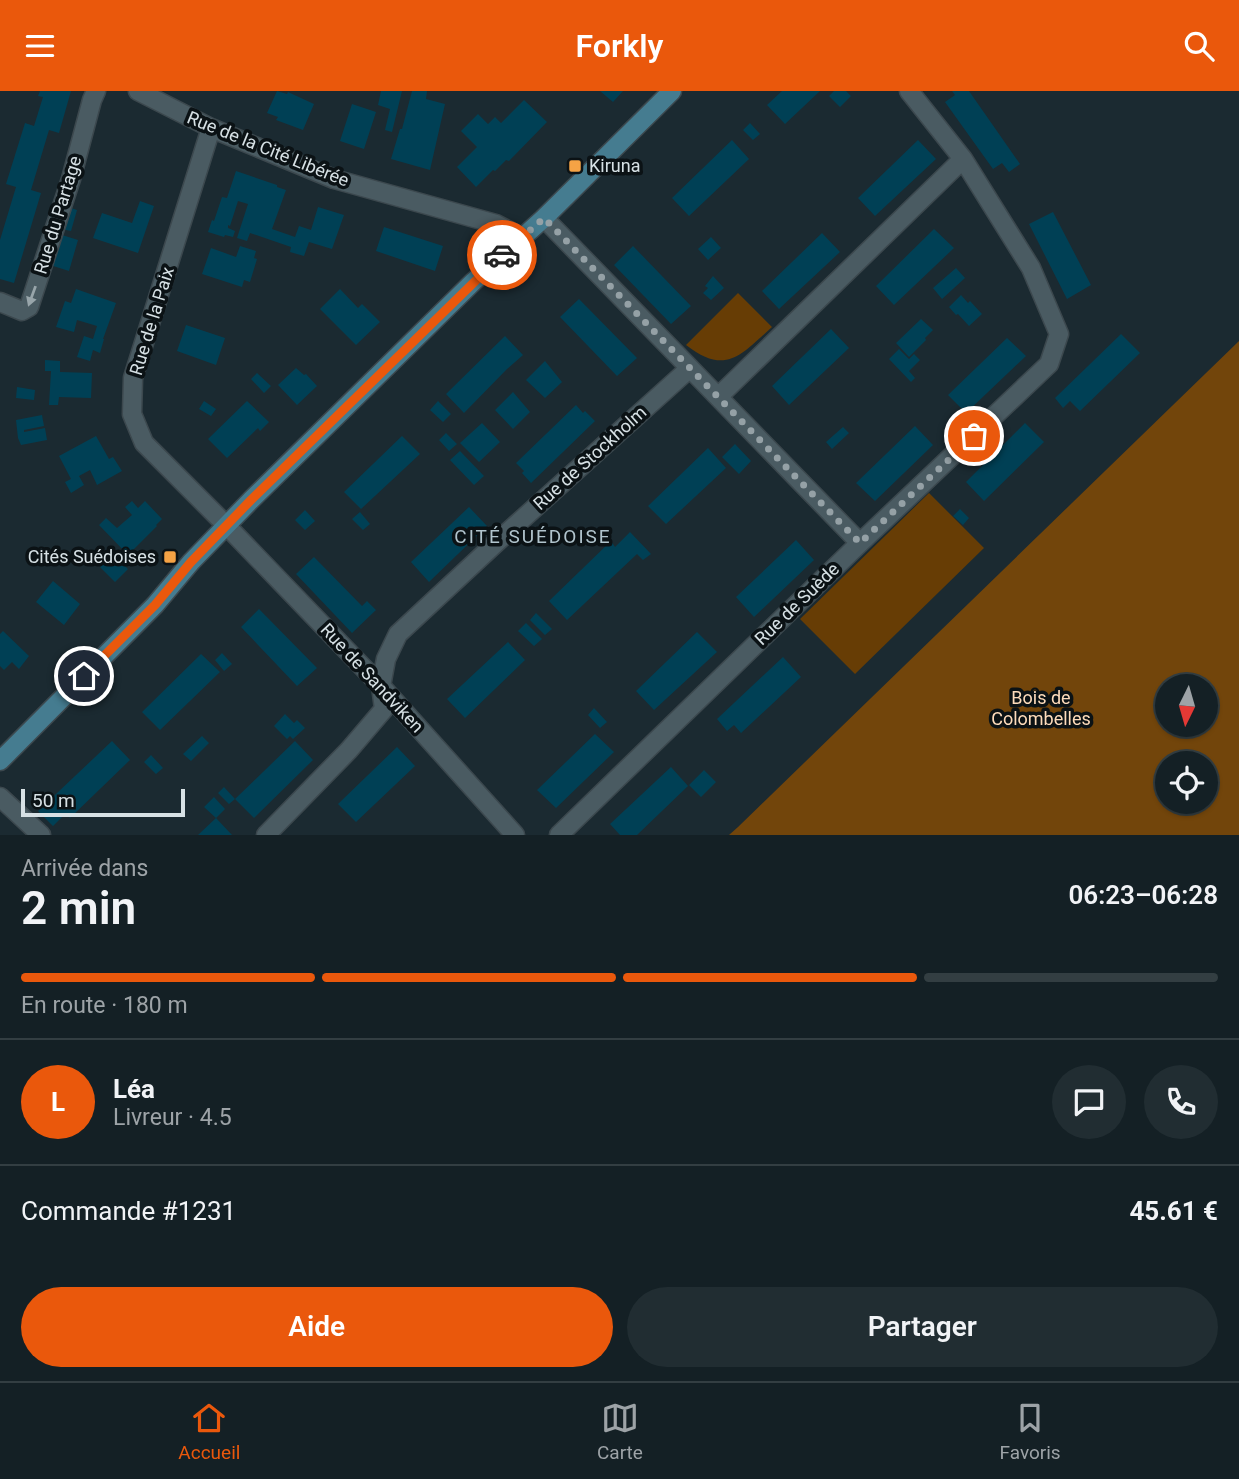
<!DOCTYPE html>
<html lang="fr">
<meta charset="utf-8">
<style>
body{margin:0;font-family:Roboto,sans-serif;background:#212d32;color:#f1f3f6;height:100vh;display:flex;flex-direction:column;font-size:26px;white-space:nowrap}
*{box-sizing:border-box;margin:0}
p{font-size:23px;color:#9da3a7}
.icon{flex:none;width:38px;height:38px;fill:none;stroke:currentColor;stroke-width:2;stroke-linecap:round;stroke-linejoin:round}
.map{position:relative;height:744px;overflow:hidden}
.sheet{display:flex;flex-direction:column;background:#142025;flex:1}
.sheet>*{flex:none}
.needle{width:46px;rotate:185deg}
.tools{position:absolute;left:1155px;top:583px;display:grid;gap:14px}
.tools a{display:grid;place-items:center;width:63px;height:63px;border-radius:50%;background:#142025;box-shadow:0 2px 5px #0004,0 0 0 2px #333e42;font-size:35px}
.scale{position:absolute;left:21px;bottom:18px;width:164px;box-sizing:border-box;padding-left:7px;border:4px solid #d7e1e5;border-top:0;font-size:19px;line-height:24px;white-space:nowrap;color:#d7e1e5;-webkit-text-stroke:5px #0b1215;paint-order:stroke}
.pin{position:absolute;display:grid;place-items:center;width:60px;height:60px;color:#fff;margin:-30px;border:4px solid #fff;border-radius:50%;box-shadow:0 2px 7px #0007}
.courier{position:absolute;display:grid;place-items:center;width:70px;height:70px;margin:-35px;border:5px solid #ea580c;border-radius:50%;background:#fff;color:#222;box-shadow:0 2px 9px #0007}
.summary em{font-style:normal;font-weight:600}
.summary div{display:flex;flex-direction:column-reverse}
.summary{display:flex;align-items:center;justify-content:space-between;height:119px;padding:0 21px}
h1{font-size:46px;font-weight:600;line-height:52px}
.bar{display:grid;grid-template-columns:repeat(4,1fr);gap:10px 7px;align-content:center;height:84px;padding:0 21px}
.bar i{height:9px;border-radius:5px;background:#333e42}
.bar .active{background:#ea580c}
.bar p{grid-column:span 4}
.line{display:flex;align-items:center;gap:18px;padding:0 21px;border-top:2px solid #333e42}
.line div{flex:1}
.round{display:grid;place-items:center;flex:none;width:74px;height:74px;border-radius:37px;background:#212d32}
.action{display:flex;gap:14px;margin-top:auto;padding:14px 21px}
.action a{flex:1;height:80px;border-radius:42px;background:#ea580c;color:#fff;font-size:28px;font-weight:600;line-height:80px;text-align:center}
.action a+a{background:#212d32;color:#f1f3f6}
header{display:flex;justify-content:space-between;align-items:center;height:91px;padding:0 21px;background:#ea580c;color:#fff;font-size:32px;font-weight:600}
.dock{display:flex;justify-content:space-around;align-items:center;height:98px;border-top:2px solid #333e42;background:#142025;font-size:19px;color:#9da3a7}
.dock a{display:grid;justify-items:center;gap:4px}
.dock .active{color:#ea580c}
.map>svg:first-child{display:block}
.green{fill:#673d05}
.forest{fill:#72450b;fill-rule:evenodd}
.building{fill:#004055}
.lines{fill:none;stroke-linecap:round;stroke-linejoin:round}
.street-casing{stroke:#3c484e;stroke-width:21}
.secondary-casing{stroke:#3c484e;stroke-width:21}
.street{stroke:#4a5b62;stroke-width:18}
.secondary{stroke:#457c90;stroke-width:18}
.oneway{fill:#98a5aa}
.done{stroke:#95a1a6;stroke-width:7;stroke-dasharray:0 12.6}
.route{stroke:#ea580c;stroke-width:9}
.poi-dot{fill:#f5a345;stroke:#0b1215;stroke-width:2.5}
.labels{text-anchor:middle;stroke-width:7;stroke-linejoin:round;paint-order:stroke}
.street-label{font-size:18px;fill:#d7e1e5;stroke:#0b1215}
.poi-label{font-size:18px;fill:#d7e1e5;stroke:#0b1215;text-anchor:start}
.park-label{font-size:18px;fill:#fedcbb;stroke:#0b1215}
.neighbourhood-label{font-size:19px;letter-spacing:2px;fill:#b1c4cd;stroke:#0b1215}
</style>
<header><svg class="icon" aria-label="menu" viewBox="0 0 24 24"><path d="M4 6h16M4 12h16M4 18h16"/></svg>Forkly<svg class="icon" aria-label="search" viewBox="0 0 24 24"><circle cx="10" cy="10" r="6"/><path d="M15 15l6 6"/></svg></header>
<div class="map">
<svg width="1239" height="744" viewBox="0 0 1239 744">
<rect width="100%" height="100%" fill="#1b2a31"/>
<path class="green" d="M738,202l34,34c-31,28 -46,49 -86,18z
M929,402l55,55 -129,126 -55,-55z"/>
<path class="forest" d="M1239,250v494h-510l9,-8zM1167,595h39v39h-39zM1167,672h39v38h-39z"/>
<path class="building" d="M40,0h31l-12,42 -10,-3 -18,60 10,3 -27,90 -14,-4v-39l16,-53 -10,-3 19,-61 9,3 9,-29 -5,-1z
M277,0l10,3 1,-2 26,12 -11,26 -27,-10 2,-3 -11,-4z
M381,0h21l-10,41 -7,-2 5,-21 -12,-4z
M412,0h15l-1,8 19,5 -15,66 -39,-11 9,-30h2z
M600,0h23l-10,11z
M782,0h38l-35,33 -18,-19z
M834,0h12l5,5 -11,11 -11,-11z
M952,0h17l51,73 -11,8 -7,-9 -9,6 -48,-67 10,-7z
M524,9l23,22 -38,39 -3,-1 -11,11 -2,-1 -17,17 -19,-20 20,-20 -16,-16 17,-17 10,10 7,-7 6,6z
M352,13l24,8 -12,37 -24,-8z
M750,32l10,11 -7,6 -10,-10z
M732,49l17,19 -60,57 -17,-18z
M918,49l18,19 -61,57 -17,-18z
M236,80l41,14v2l9,3 -14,39 23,8 4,-11 12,4 7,-23 26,8 -12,34 -23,-7 -5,14 -14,-4 1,-5 -41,-14 -3,8 -10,-3 11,-34 -10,-3 -8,25 -2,-1v3l7,3 -2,6 -8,-2 -1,2 -16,-5 4,-12 2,1 8,-24 5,1z
M140,110l14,5 -16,47 -45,-15 9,-25 30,10z
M68,116l9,3 -6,21 -10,-2z
M1053,121l38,73 -24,14 -38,-75z
M384,136l59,19 -8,25 -59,-20z
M934,138l20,19 -60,57 -18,-19z
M822,142l18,19 -61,57 -17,-18z
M62,144l16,5 -9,31 -19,-6z
M711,146l10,11 -13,12 -10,-11z
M240,155l16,5 -2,7 3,1 -7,23 -6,-2 -2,7 -40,-13 9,-26 25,9z
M633,155l58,60 -20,18 -57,-59z
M956,177l9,10 -23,21 -9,-11z
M713,185l11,12 -13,12 -8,-7 5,-5 -3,-2z
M76,198l40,14 -13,36h1l-4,14 -7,-3 -3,11 -13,-4 7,-21 9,3 4,-13 -20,-6 -3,12 -18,-5 9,-26 6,2z
M340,198l18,19 4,-4 18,18 -24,23 -36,-36z
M961,204l7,8 2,-2 12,13 -13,12 -11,-12 -2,1 -7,-8z
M579,208l58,59 -20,18 -57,-59z
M921,228l12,11 -8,8 1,2 -17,17 -13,-14z
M186,234l39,13 -9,27 -39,-14z
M831,238l18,19 -60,57 -17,-19z
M1121,243l19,19 -60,58 -10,-10 -7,7 -8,-10z
M505,245l18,19 -16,14 -43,44 -18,-19z
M1007,247l19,18 -60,57 -18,-18z
M899,258l10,10 5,-5 6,6 -11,11 6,7 -4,4 -22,-23z
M45,269l15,1v11l32,1 -1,25 -32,-1 -1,8h-9l2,-34h-6z
M545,270l17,21 -17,16 -19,-18z
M296,277l8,7 2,-1 11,12 -20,19 -19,-20z
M257,282l14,13 -7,7 -13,-14z
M17,296l18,3 -1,10 -18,-2z
M513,301l17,20 -17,17 -18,-19z
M204,310l12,8 -5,7 -12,-7z
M247,310l22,21 -9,9 -2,-3 -31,30 -19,-19z
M438,310l13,13 -8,8 -13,-12z
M576,314l7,8 2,-2 10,10 -64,62 -9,-10 2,-2 -8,-8z
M42,324l2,11 -20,4v2l21,-4 2,12 -26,5 -3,-7 -2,-18z
M482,332l18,19 -21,20 -19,-19z
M1025,332l19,19 -60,59 -18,-19z
M915,335l18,19 -58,56 -19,-18z
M843,336l6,6 -17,16 -6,-7z
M446,342l11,11 -8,7 -10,-11z
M96,345l13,23 4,-2 9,14 -25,14 -7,-15 -11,6 5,9 -13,8 -6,-11 6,-3 -12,-23z
M402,345l18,18 -59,55 -17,-17z
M735,353l16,17 -12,13 -17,-17z
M708,357l18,20 -60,56 -18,-18z
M460,360l24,25 -10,9 -24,-25z
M132,410l6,7 7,-7 17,18 -6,6 1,1 -29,29 -29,-30 7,-7 11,10 15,-13 -7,-8z
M469,416l18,19 -58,56 -18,-20z
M960,418l9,9 -6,7 -10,-9z
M305,419l10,11 -10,9 -10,-10z
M360,421l10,12 -7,6 -11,-11z
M630,441l21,22 -8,6 -6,-6 -70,66 -18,-19 62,-60 4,6z
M796,449l18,20 -60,57 -18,-20z
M113,463l15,15 -13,13 -15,-15z
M314,466l48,49 5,-5 9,9 -24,23 -56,-59z
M53,490l27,23 -16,21 -28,-23z
M259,518l58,59 -20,18 -56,-59z
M536,522l16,16 -7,6 -15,-15z
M526,532l16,16 -8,7 -16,-15z
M3,540l26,25 -10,13 -7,-7 -8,8 -4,-4v-32z
M697,541l20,20 -63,58 -18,-19z
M508,551l17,18 -60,58 -18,-19z
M222,562l10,11 -8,7 -9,-11z
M201,563l19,18 -60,58 -18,-18z
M783,566l18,20 -60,56 -7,-8 -7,6 -10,-12z
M594,617l13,14 -7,6 -12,-13z
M285,623l9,9 3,-3 8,8 -12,11 -3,-3 -3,3 -13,-13z
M595,643l19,18 -58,56 -19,-18z
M202,645l7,7 -18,18 -8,-7z
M112,650l18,19 -60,58 -4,-5 -13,13 -15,-15z
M295,650l18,19 -59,58 -19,-19z
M397,656l18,19 -59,56 -18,-18z
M151,664l12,13 -7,6 -12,-12z
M671,676l17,19 -51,49h-17l-10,-11z
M704,679l12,12 -15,15 -12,-12z
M224,696l11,12 -6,5 -11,-11z
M214,706l11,12 -9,9 -12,-11z
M216,727l16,17h-34z"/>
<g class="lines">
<g class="street-casing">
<path id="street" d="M138,0l73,37 123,51 162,45 25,13
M211,37l-78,250 -1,36 12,29 82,82 155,161 134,149
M544,127l316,325
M0,211l22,9 7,-4 42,-128 21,-79 4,-9
M718,306l245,-238
M0,706l41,38
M266,744l83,-85 35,-41 -3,-23 5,-27 12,-25 100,-93 192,-173
M559,744l301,-292 189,-179 10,-30 -28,-66 -68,-109 -54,-68"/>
</g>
<g class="secondary-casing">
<path id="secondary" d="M0,670l155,-156 36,-43 60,-62 222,-218 71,-64 128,-127"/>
</g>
<use href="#street" class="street"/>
<use href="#secondary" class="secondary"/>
</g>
<defs><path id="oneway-solid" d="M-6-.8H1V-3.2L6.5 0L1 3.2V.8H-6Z" transform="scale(1.75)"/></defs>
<use class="oneway" href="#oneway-solid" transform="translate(32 205) rotate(110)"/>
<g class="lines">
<path class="done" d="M502,164l42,-37 316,325 114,-107"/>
<path class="route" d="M84,585l71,-71 36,-43 60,-62 251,-245"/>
</g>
<g class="poi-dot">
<rect x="568" y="68" width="14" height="14" rx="3.5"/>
<rect x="163" y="459" width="14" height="14" rx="3.5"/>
</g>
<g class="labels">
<g class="street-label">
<text transform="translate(268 58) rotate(22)" y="6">Rue de la Cité Libérée</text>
<text transform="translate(58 124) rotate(-73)" y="6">Rue du Partage</text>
<text transform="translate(152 230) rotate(-73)" y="6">Rue de la Paix</text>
<text transform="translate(590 367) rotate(-42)" y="6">Rue de Stockholm</text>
<text transform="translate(797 513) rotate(-44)" y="6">Rue de Suède</text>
<text transform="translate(372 587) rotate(47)" y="6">Rue de Sandviken</text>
</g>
<g class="poi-label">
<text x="589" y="81">Kiruna</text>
<text x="156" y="472" text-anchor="end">Cités Suédoises</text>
</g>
<g class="park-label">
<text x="1041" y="613">Bois de<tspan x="1041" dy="21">Colombelles</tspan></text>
</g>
<g class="neighbourhood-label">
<text x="533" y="452">CITÉ SUÉDOISE</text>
</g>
</g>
</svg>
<div class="tools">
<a><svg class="needle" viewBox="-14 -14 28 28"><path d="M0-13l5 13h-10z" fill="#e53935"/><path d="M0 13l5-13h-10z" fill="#9da3a7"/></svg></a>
<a><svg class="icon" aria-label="locate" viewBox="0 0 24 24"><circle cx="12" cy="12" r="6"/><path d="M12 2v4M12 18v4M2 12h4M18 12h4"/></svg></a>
</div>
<div class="scale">50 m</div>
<div class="pin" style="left:974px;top:345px;background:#ea580c"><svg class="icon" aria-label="bag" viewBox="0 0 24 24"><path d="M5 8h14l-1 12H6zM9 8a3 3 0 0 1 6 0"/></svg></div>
<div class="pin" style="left:84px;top:585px;background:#1f2937"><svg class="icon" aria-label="home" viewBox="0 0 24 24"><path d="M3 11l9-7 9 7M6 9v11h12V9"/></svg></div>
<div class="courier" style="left:502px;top:164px"><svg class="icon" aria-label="car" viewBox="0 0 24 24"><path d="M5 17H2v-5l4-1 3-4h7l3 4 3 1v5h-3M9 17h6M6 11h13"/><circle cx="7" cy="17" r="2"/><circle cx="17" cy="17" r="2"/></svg></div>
</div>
<section class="sheet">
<div class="summary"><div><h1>2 min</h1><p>Arrivée dans</p></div><em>06:23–06:28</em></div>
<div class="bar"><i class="active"></i><i class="active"></i><i class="active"></i><i></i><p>En route · 180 m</p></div>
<div class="line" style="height:126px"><b class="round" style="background:#ea580c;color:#fff">L</b><div><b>Léa</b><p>Livreur · 4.5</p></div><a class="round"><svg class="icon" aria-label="chat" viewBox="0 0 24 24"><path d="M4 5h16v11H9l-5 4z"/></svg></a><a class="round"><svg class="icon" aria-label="phone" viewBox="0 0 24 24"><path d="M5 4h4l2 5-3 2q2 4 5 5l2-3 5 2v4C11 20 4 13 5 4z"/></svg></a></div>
<div class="line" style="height:91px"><div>Commande #1231</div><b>45.61 €</b></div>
<div class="action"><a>Aide</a><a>Partager</a></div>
</section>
<nav class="dock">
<a class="active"><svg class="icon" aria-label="home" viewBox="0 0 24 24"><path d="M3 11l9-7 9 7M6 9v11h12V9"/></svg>Accueil</a>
<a><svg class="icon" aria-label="map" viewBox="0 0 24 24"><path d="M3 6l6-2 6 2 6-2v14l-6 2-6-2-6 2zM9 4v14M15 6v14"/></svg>Carte</a>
<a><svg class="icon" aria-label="saved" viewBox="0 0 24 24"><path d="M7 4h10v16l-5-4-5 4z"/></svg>Favoris</a>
</nav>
